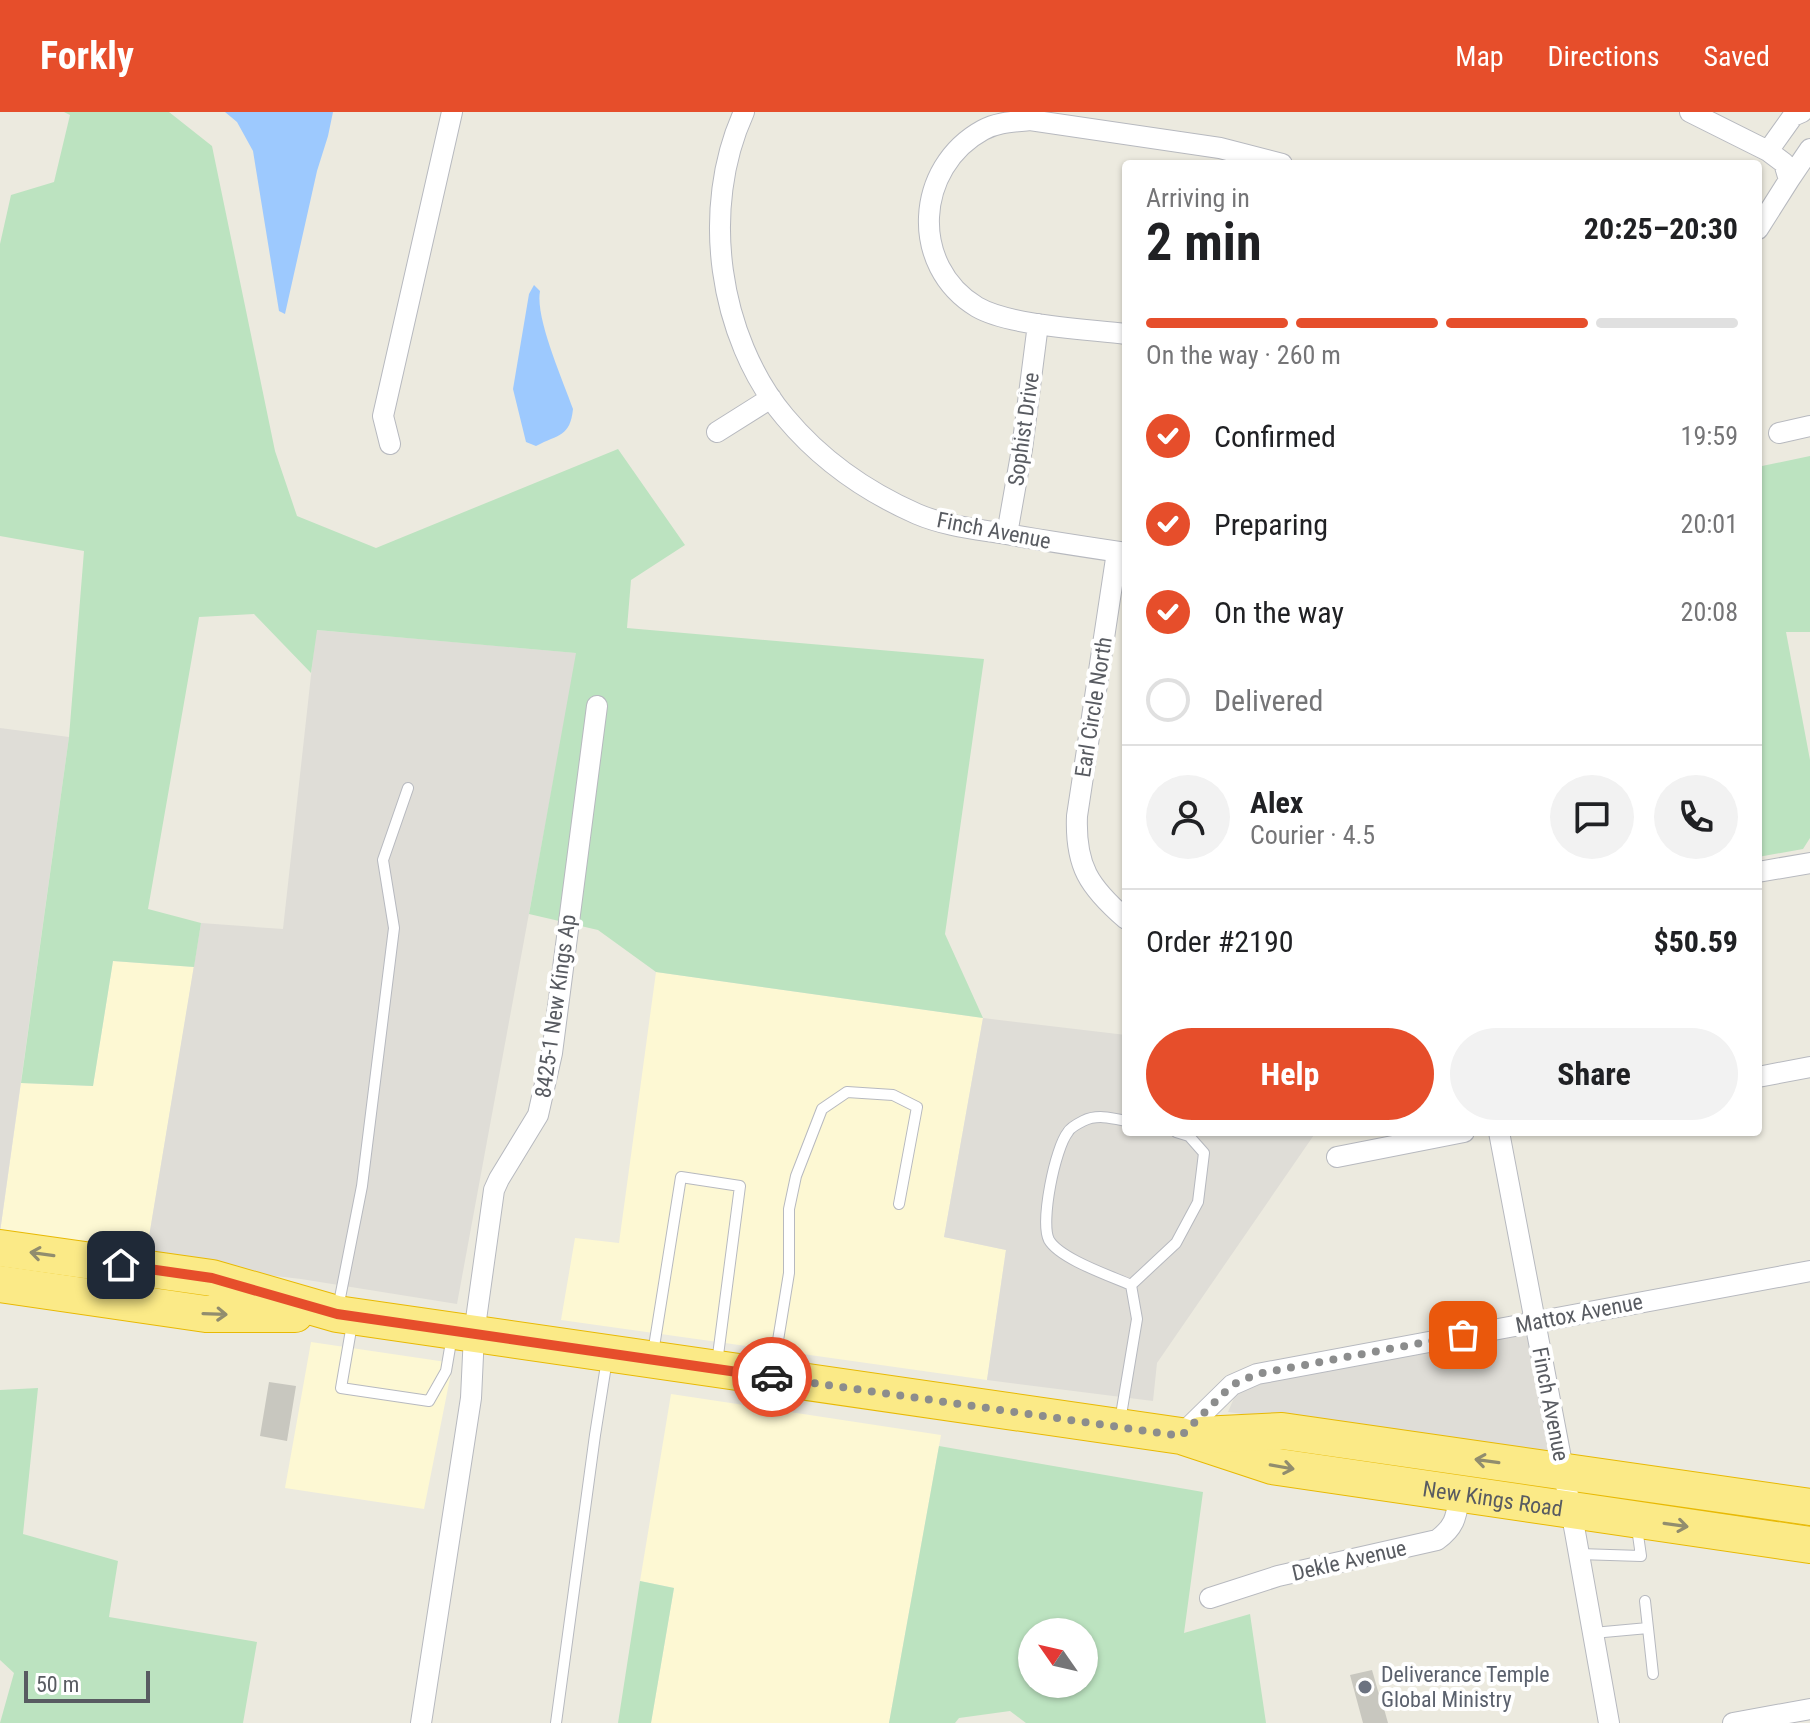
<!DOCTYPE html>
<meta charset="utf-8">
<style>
body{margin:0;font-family:"Roboto Condensed",sans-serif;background:#f2f2f2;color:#202124;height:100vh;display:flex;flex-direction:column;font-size:30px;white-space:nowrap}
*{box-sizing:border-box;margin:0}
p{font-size:26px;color:#757577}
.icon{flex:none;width:44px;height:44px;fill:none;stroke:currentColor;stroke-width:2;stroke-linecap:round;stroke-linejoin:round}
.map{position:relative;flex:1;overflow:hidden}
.side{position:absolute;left:1122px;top:48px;width:640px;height:976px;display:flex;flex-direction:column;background:#fff;border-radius:8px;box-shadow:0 2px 6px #0004}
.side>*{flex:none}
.needle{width:52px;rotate:304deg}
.tools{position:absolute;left:1018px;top:1506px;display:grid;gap:16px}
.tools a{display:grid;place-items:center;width:80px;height:80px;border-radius:50%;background:#fff;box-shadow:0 2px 6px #0004;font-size:40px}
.scale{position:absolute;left:24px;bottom:20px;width:126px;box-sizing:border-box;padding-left:8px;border:4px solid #585b61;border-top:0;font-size:22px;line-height:28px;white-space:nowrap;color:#585b61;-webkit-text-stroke:6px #fff;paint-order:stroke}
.pin{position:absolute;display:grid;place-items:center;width:68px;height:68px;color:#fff;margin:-34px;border-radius:16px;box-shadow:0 4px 12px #0006}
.courier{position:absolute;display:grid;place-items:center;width:80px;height:80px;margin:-40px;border:6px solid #e64e2b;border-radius:50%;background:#fff;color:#222;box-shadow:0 2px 10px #0007}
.overview em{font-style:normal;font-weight:700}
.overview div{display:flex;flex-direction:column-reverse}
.overview{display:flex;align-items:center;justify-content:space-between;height:136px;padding:0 24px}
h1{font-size:52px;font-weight:700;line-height:60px}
.bar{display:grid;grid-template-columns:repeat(4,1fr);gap:12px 8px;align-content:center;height:96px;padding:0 24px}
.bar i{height:10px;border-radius:6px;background:#e0e0e0}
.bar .selected{background:#e64e2b}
.bar p{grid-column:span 4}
.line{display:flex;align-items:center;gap:20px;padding:0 24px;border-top:2px solid #e0e0e0}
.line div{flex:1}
.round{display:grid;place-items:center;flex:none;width:84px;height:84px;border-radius:42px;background:#f2f2f2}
ol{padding:0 24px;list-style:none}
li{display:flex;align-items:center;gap:24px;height:88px}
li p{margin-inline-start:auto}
li .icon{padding:8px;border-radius:50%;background:#e64e2b;color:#fff;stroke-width:4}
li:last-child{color:#757577}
li i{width:44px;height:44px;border:4px solid #e0e0e0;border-radius:50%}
.button{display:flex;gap:16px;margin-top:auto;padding:16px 24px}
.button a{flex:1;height:92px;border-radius:48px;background:#e64e2b;color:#fff;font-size:32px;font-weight:700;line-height:92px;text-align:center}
.button a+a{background:#f2f2f2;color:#202124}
header{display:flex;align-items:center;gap:48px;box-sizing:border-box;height:112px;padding:0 40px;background:#e64e2b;color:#fff}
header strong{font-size:38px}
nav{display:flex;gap:44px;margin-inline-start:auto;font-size:28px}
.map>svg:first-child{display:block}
.commercial{fill:#fdf8d3}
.industrial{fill:#dfddd7}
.green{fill:#bce3c0;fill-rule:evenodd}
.water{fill:#9dc9fe}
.building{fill:#c8c7bf}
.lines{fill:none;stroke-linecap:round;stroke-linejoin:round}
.lane-casing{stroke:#b7b9bf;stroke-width:12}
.street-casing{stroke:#b7b9bf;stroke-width:22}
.highway-casing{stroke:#e8b903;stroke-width:38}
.lane{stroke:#fff;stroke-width:10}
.street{stroke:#fff;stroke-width:20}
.highway{stroke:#fbea87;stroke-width:36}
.oneway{stroke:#918d6e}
.done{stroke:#8c8d8d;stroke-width:8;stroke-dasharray:0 14.4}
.route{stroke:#e64e2b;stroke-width:10}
.worship-dot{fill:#6b7280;stroke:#fff;stroke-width:3}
.labels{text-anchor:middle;stroke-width:8;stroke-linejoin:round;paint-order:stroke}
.street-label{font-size:22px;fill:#585b61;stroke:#fff}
.worship-label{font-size:22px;fill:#5b616d;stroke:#fff;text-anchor:start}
</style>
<header>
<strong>Forkly</strong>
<nav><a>Map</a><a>Directions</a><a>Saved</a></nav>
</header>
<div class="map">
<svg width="1810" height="1611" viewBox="0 0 1810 1611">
<rect width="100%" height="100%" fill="#eceadf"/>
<path class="commercial" d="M113,849l81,6 -49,294 -145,-29 21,-149 72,3z
M656,860l327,46 -39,219 62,13 -19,130 -426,-60 14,-82 44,5z
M311,1230l142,21 -29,146 -139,-21z
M671,1282l270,41 -52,288h-238l23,-135 -34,-7z"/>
<path class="industrial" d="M316,518l261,23 -120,651 -156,-25 -156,-18 56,-338 82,6z
M0,616l69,9 -69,495z
M983,906l143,17v97h190l-159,231 -4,38 -166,-21 19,-130 -62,-13z
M1530,1218l21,128 -323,-46 9,-21 29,-12z"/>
<path class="green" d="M64,0h105l43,34 63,305 22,65 79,32 242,-99 67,96 -54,35 -4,48 357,31 -39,275 38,84 -327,-46 -58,-42 -69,-16 47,-261 -259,-23 -6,43 -57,-59 -55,3 -51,292 53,14 -7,44 -81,-6 -20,125 -72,-3 48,-346 15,-186 -84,-15v-292l11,-49 43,-13 16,-67z
M1810,344v176h-24l24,128v78l-7,11 -45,8v-385l4,-6z
M38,1276l-15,146 95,27 -9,56 148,25 -14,81h-243l14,-50 -14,-13v-270z
M939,1334l264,46 -19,141 66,-19 16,109h-240l-16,-12 -51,7 -4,5h-66zM1032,1520h52v52h-52z
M640,1469l34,7 -23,135h-33z"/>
<path class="water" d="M225,0h108l-5,24 -11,35 -32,143 -6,-3 -26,-160 -16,-29z
M534,173l6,6c-5,27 23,89 33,118 -3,28 -14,25 -37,37l-10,-4 -13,-53 16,-95z"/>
<path class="building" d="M269,1270l27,4 -9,55 -27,-5z
M1372,1558l8,28h1l7,25h-25l-13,-48z"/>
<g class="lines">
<g class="lane-casing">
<path id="lane" d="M1126,1009c-14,-3 -29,-7 -43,0 -4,2 -13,7 -15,11 -13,16 -28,90 -19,108 11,19 62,36 82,45
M1131,1173l45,-42 22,-41 6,-49 -15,-17 -13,-4
M338,1196l24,-122 32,-258 -11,-68 25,-72
M352,1212l-11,64 88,13 17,-30 6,-35
M653,1241l28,-176 59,9 -23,177
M773,1259l16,-98v-64l7,-33 26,-67 25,-17 46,3 24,12 -18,97
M1120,1309l17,-102 -6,-34
M1579,1442l62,2 -4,-28
M1645,1489l3,27
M1593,1521l55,-5 5,46
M556,1611l39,-288 12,-76"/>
</g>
<g class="street-casing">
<path id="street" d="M744,0c-44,96 -26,225 41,305 35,42 82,75 132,97 28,12 59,15 89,20 40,7 80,13 120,19
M1690,0l78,39 16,12 5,17 -31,49
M1768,39l25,-35 9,-4
M1789,68l21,-31
M1126,222c-40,-5 -116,-8 -149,-27 -68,-41 -62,-140 6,-177 15,-8 30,-8 47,-10l190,28 62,16
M717,320l54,-34
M1779,321l31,-7
M390,332l-7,-28 69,-304
M1007,422l15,-85 16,-125
M1117,440l-40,264c-2,50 12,71 49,103
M1758,760l52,-9
M1758,965l52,-10
M1499,1020l76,400 34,191
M1337,1045l127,-25
M1182,1322l50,-49 25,-11 553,-103
M1210,1486l68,-22 159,-36c19,-14 19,-24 23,-46
M421,1611l50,-325 3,-64 20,-144 5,-11 39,-64 14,-62 45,-347
M1733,1611l77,-14"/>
</g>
<g class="highway-casing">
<g id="highway">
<path id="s1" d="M0,1136l212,30 125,36 844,122 91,30 538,79"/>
<path d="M0,1172l206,30h89"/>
<path d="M1201,1323l81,-4 528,76"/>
</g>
</g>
<use href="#lane" class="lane"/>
<use href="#street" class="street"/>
<use href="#highway" class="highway"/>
</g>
<defs><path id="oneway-shaft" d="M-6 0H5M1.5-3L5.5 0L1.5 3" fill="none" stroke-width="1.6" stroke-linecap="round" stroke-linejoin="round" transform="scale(2)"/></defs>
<g class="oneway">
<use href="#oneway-shaft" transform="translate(42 1142) rotate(-172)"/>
<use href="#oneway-shaft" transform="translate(215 1202) rotate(2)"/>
<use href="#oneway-shaft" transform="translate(1487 1349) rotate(-172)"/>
<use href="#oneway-shaft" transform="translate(1282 1355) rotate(10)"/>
<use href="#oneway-shaft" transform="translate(1676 1413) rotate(8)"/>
</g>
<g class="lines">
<path class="done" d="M772,1265l409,59 51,-51 25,-11 206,-39"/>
<path class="route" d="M121,1153l91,13 125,36 435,63"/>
</g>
<circle class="worship-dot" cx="1365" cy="1575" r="8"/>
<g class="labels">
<g class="street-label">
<text transform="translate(1023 317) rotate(-82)" y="8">Sophist Drive</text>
<text transform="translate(994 418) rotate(11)" y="8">Finch Avenue</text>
<text transform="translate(1093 595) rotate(-81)" y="8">Earl Circle North</text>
<text transform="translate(555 894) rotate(-82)" y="8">8425-1 New Kings Ap</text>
<text transform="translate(1579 1201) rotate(-11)" y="8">Mattox Avenue</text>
<text transform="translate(1551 1292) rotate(79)" y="8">Finch Avenue</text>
<text dy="8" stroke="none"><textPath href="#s1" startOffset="1516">New Kings Road</textPath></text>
<text transform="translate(1349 1448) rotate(-13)" y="8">Dekle Avenue</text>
</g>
<g class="worship-label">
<text x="1381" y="1570">Deliverance Temple<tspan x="1381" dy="25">Global Ministry</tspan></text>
</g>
</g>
</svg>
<div class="tools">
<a><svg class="needle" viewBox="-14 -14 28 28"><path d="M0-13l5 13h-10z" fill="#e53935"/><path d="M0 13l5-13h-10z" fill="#757577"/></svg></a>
</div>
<div class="scale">50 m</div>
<div class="pin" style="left:1463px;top:1223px;background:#ea580c"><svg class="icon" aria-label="bag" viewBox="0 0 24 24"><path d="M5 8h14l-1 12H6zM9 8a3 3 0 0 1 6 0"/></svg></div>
<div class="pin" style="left:121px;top:1153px;background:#1f2937"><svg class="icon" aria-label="home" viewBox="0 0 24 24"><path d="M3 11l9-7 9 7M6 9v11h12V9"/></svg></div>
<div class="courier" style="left:772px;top:1265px"><svg class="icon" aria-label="car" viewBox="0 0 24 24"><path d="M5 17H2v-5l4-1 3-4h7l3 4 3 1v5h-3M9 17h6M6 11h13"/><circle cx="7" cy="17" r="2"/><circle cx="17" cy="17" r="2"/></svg></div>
<section class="side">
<div class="overview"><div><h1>2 min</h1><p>Arriving in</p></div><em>20:25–20:30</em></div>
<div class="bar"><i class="selected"></i><i class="selected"></i><i class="selected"></i><i></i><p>On the way · 260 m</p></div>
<ol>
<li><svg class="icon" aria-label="check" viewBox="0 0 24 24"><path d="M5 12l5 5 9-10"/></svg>Confirmed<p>19:59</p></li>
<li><svg class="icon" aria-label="check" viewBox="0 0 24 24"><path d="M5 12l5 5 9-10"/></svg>Preparing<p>20:01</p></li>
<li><svg class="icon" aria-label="check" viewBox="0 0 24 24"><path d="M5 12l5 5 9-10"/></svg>On the way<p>20:08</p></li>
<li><i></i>Delivered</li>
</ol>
<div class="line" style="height:144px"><a class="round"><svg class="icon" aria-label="person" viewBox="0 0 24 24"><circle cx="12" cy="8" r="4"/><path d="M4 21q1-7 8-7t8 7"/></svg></a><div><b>Alex</b><p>Courier · 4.5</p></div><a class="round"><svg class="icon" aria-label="chat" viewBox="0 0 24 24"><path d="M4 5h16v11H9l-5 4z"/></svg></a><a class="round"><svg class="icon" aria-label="phone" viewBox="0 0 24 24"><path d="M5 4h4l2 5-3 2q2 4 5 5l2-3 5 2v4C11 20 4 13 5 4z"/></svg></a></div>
<div class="line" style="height:104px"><div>Order #2190</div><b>$50.59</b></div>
<div class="button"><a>Help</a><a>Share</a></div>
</section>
</div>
